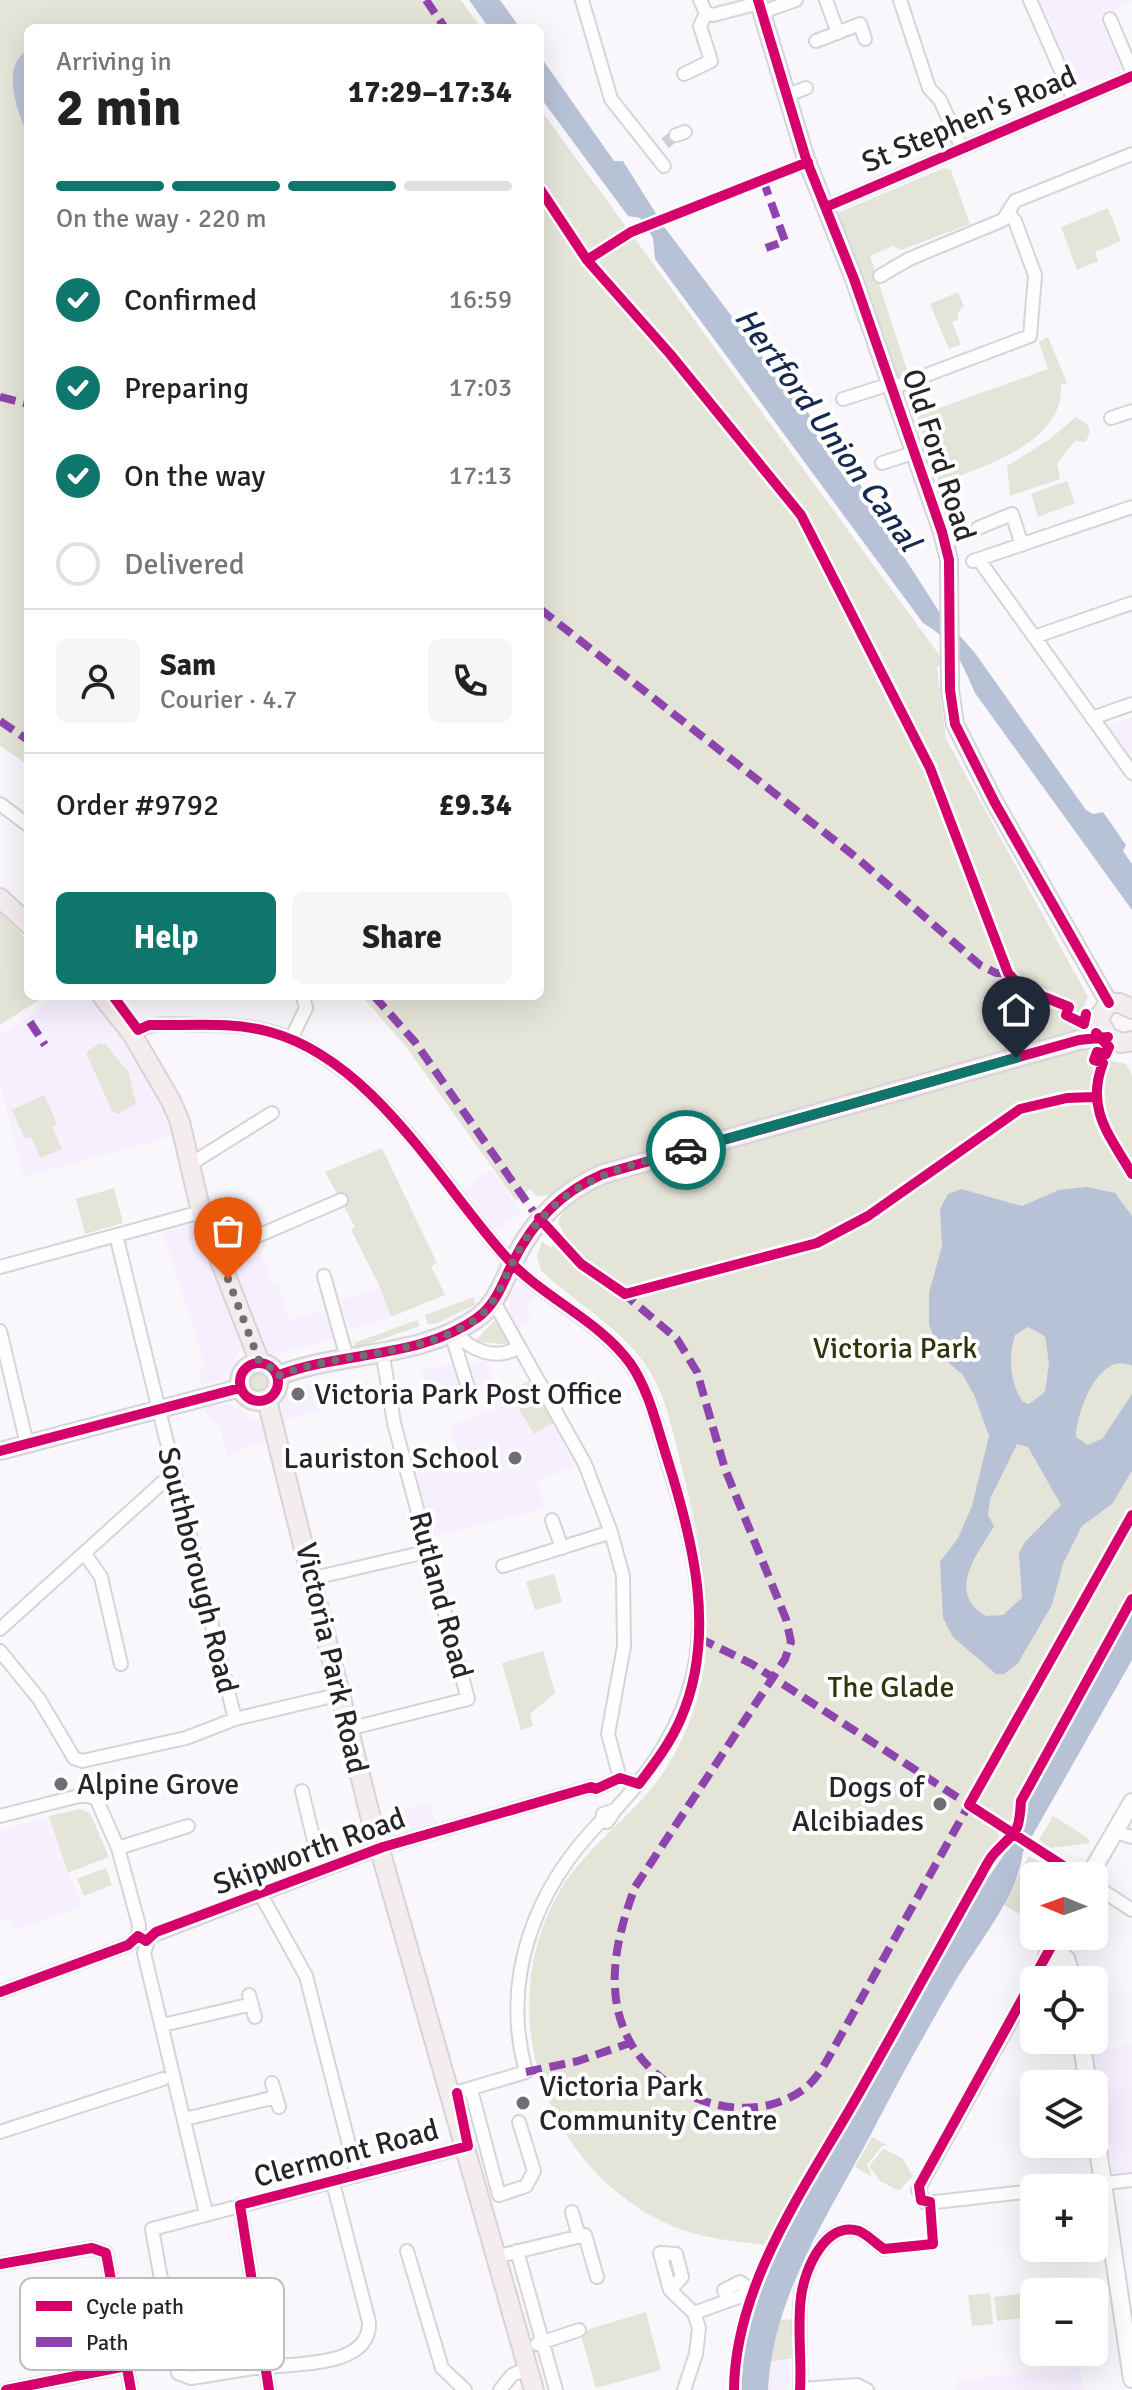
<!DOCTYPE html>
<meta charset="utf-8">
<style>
body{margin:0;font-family:Signika,sans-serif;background:#f6f6f6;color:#222;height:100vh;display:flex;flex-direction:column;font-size:30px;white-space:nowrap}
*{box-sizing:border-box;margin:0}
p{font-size:26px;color:#767676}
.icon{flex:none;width:44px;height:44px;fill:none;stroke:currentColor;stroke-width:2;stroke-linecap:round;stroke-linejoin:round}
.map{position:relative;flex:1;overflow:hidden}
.drawer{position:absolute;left:24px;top:24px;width:520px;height:976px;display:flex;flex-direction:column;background:#fff;border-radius:12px;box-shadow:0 8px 32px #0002}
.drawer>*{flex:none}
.needle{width:52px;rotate:271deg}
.tools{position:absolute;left:1020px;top:1862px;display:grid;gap:16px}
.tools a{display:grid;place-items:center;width:88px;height:88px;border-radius:12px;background:#fff;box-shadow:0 8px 32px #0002;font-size:40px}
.pin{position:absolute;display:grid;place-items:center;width:68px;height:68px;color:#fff;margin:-82px -34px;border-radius:50% 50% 50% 0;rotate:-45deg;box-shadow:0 0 8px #0007}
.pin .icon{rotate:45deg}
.courier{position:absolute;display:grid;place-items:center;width:80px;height:80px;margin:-40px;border:6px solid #0f766e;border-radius:50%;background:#fff;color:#222;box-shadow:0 2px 10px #0007}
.headline em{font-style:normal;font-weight:700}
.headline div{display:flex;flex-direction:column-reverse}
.headline{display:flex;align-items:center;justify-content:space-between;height:136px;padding:0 32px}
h1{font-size:52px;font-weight:700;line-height:60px}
.bar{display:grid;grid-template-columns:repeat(4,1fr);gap:12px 8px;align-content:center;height:96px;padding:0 32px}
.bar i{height:10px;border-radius:6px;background:#e0e0e0}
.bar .active{background:#0f766e}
.bar p{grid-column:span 4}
.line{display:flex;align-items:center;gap:20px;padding:0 32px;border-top:2px solid #e0e0e0}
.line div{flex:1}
.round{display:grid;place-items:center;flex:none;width:84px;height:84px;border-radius:12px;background:#f6f6f6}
ol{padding:0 32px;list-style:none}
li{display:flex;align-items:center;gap:24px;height:88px}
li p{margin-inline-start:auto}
li .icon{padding:8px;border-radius:50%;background:#0f766e;color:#fff;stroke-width:4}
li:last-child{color:#767676}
li i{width:44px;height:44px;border:4px solid #e0e0e0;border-radius:50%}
.button{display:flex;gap:16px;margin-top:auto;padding:16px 32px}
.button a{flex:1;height:92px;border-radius:12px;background:#0f766e;color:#fff;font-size:32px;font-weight:700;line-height:92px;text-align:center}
.button a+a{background:#f6f6f6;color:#222}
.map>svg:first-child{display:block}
.built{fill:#f6f0fe}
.green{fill:#e4e4d9}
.water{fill:#b8c2d6;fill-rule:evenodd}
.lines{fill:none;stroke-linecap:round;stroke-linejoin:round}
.street-tunnel{stroke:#cfcdd2;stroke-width:12;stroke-dasharray:12 6;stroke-linecap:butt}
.street-casing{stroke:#d6d4d9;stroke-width:16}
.secondary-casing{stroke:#d6d4d9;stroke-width:20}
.primary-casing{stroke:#d6d4d8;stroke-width:22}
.street{stroke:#fefeff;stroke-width:12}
.secondary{stroke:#fefeff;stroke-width:16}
.primary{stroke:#f5ecee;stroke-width:18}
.quiet{stroke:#8e44ad;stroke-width:8;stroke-dasharray:16 8;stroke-linecap:butt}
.cycleway-casing{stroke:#fff;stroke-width:15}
.cycleway{stroke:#d6006c;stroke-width:10}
.done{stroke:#706e74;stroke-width:8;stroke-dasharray:0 14.4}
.route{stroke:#0f766e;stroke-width:10}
.poi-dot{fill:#706e74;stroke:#fff;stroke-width:3}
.labels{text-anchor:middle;stroke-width:8;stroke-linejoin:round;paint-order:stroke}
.street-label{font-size:30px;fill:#27242b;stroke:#fff}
.park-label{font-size:30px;fill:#32340b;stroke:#fff}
.poi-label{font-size:30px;fill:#27242b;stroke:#fff;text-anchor:start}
.water-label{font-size:32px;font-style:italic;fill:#16294f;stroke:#fff}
.key{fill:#fff;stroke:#bebdbf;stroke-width:2}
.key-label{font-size:22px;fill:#27242b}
</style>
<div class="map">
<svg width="1132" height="2390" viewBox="0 0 1132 2390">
<rect width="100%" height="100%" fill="#f9f7fc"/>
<path class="built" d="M1040,0h92l-32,17 22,52 -39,17 -8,-2z
M1132,717v42l-23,-31 1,-4z
M57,996h29l11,7 35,47 44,85 -152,42 -24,-93v-48z
M492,1169l30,44 -25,16 -35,-39z
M192,1225l44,102 2,14 5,4 -19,35 -23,5 -3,-11 6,-7 -8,-32 -33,-102z
M245,1252l3,7 13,-5 12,30 4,-1 14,37 33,-10 8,28 -48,15 -16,1 -40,-96z
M522,1284l18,8 -14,16 6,14 -19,10 -5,-34 6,-10z
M380,1287l11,31 -41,12 -10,-30z
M487,1362l8,29h14l22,-11 16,26 27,60 -37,16 8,26 -112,29 -19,-74 39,-9 4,7 4,-1 -11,-34 44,-16 -6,-18 -13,3 -8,-31z
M453,1365l11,28 -34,7 -9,-31z
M320,1381l4,28 -40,11 -3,-16 6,-12z
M230,1404l31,20 7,17 -22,6 -18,11 -10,-35h-6l-8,-14z
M430,1802l6,20 -43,13 -6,-21z
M49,1816l19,57 15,32 -68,26 -5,-13 -10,4v-91z
M1132,2045v126l-20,2 -19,-122z
M788,2359l3,24 -7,7h-16l2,-28z
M1080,2368l3,22h-126l-1,-10z"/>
<path class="green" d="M0,0h461l20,28h-453v737l-28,-19z
M540,109l403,551 -6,8 9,71 142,258 -10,22 1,12 -480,134 -49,30 -14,1 -6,-7 -14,12 -109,-153 -45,-52h178z
M944,168l7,2 19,54 -69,26 -8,-4 -23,10 38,117 -15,6 -58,-165z
M1108,208l13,33 -26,11 3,9 -21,9 -16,-43z
M958,292l6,14 -7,8 2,5 -7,3 9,22 -12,5 -19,-45z
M1048,337l19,46 -6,2c3,59 -79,81 -122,99l-22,-68 131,-47 -9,-27z
M1076,417l11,7 3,7 -4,11 -11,-1 -18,22 3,16 -50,17 -3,-30 43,-27z
M1067,481l8,22 -37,14 -7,-23z
M0,913l28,27v56h17l-45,29z
M99,1043l6,1 23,27 8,33 -18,10 -6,-3 -26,-58z
M1085,1048l13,10 28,6 6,11v519l-117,210 -2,19 -7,-3 -8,16 5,3 -10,5 -127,227 2,2 -102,172c-32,-4 -65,-6 -96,-20 -116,-52 -172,-191 -123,-309 28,-67 82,-91 118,-146 63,-99 43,-195 17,-302 -9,-34 -16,-75 -37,-104 -27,-39 -71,-61 -104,-94l-4,-13 5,-16 8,7 14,-14 -6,-13 10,-17 39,-23z
M44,1095l13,29 -5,3 10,22 -22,9 -9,-21 -6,2 -13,-29z
M382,1148l55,115 -6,3 14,29 -54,22 -13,-34 -27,-53 4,-3 -30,-55z
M114,1188l9,35 -38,11 -9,-35z
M474,1297l1,8 -37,18 -10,1 -3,-9z
M498,1317l12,28 -35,-4z
M417,1320l3,6 -64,22 -2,-5z
M247 1382a12 12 0 1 1 24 0a12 12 0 1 1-24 0Z
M531,1380l24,42 -21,12 -26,-43z
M554,1574l8,28 -27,8 -9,-28z
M543,1651l12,42 -25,21 3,12 -12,4 -19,-67z
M80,1809l10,4 19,44 -41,16 -19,-57z
M1053,1816l35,22 2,5 -39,5 -12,-8z
M1029,1856l12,7 2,13h-9v46l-32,-18z
M106,1868l6,17 -28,11 -7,-17z
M872,2137l16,9h-6l-15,19 5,12 -17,-10z
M883,2149l19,9 11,18 -14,15 -19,-10 -11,-15z
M990,2293l3,31 -21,2 -4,-31z
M1026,2293l3,24 -32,4 -3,-24z
M646,2312l15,58 -65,18 -16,-56z
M794,2319l1,39 -25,4 10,-42z"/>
<path class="water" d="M469,0h31l20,28h-31z
M28,50v86c-11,-26 -28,-70 0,-86z
M540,56l74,105h9l42,67 106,140 7,1 42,61v12l27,39 12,2 17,24 -1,12 9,7 58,90 33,37 111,157 7,4 10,-2 23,33 -3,6 9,13v46l-157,-217c-13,-31 -23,-53 -52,-70l-268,-364 -2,-21 -13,-20 -12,-2 -88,-119z
M1087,1187l28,6 17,23v150c-33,-17 -56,47 -56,71l12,8 15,-7 29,-44v77l-20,33 -30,22 -19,38 -11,41 -34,58 -14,11h-8l-43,-37 -10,-19 -3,-56 18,-24 14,-32 17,-70 -14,-39 -12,-22 -22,-19 -12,-32v-31l13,-47 -2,-37 8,-15 13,-5 61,17 37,-16zM1028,1327l17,9 4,27 -4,29 -16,12 -6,-2c-13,-19 -15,-44 -8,-67zM1017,1444l11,3 33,58 -36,37 -6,11 3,45 -19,17 -17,1c-41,-24 -8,-62 8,-90l-6,-11 2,-16z
M1132,1607v53l-109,192c-6,45 -44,90 -67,128 -30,51 -58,102 -85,154 -43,82 -98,161 -103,256h-32l11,-66 30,-76 203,-366 6,-1 36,-53 3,-26 11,-24z"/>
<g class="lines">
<path class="street-tunnel" d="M665,143l11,-8"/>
<g class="street-casing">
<path id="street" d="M582,0l29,99 53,67
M700,0l6,13 7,2 46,-12
M826,0l12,33
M900,0l29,88 11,12 22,48
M1030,0l44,100
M762,12l34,-12
M1110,19l22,52
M816,41l44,-17 5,15
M684,74l27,-13 -11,-35 6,-13
M785,96l21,-8
M676,135l9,-3
M826,207l306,-131
M880,276l29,-17 94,-39 12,-19 117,-47
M892,388l138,-52 5,-61 -20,-54 -6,-7
M843,399l47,-15
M1111,418l21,-7
M882,463l31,-10
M978,528l34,-14 10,31
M979,560l153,213
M973,561l159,-54
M1034,637l98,-34
M1092,718l40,-14
M0,804l28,21
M132,1034c19,-14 47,-9 70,-9 30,0 61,1 89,14 94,42 149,142 214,217 35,41 92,63 124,106 21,28 29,69 39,101 45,140 52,234 -53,347l-8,12 -5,-2
M291,1039l15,-31 -3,-12
M189,1165l83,-52
M116,1235l119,484
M218,1253l123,-53
M0,1267l201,-55
M324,1276l23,82
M494,1302l91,162 26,68 12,44 1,70 -16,88 12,44
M0,1331l27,113
M455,1331c14,19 40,30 62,17
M451,1333l20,64
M552,1520l10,28
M85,1554l16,23 20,87
M503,1566l108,-34
M314,1578l116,-27
M0,1629l175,-158
M0,1651l39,48 35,59 8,3 104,-23 49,-19 106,-25
M348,1729l120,-30 -74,-276 -12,-73
M302,1791l19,79
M0,1816l83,-21 13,3 22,50 21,77 -1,11 -10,9 -128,47
M1115,1832l17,5
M118,1848l70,-22
M1094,1885l38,25
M260,1893l46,83 51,200
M1052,1945l16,13 7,22
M249,1995l6,22
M163,2025l89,-21
M272,2083l7,24
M471,2090l28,105 27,-9 8,-15 -15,-49
M448,2095l78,-23c-26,-94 9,-184 76,-252l1,-6 12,-4
M185,2119l91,-22
M0,2132l163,-53
M1063,2188l69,-8
M1034,2191l-108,12 -8,-13 129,-234
M240,2205l29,185
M572,2212l7,25
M206,2213l-62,-260 5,-16 234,-90 208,-60 5,2 24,-11 19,6
M407,2251l35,117 23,22
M517,2251l39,139
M495,2257l90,-22 12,42
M0,2264l92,-16 14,5 25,137
M670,2290l12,-13 -6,-23 -16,-1 10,37 24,23 5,15 -3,26 -12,36
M694,2313l50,-18 1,-9 -5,-4 -16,8 4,10
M537,2344l42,-14
M266,2366l-75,12 -13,-5 -26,-144 313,-82
M266,2367c32,-4 105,0 103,-45l-36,-139
M801,2389l56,-4 10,5
M6,2390l121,-24
M500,2390l12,-15 16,-7
M800,2390c2,-30 -3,-63 1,-93 3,-26 24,-77 58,-66 9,4 16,12 25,18"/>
</g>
<g class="secondary-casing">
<path id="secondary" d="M758,0l48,159 48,120 88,253 7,28 1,130 5,34 40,79 114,200
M0,1451l240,-63
M1089,1876l43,-74
M1057,1936l-10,20 13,7 7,17
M1081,2040l7,44
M1094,2123l38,256"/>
</g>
<g class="primary-casing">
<path id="primary" d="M0,898l28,26
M102,996l30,38 39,67 9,21 21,90 59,151
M1132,1009l-12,-6h-11l-11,15 10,19 13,6 11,-2
M240 1382a19 19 0 1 1 38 0a19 19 0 1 1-38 0Z
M277,1376c63,-25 143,-17 200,-58 19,-13 26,-36 36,-56 20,-41 48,-70 90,-88l476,-134 29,-3
M267,1400l103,415 164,575"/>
</g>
<use href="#street" class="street"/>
<use href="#secondary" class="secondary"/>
<use href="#primary" class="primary"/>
<path class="quiet" d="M426,0l19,28
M763,180l22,61 -19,7
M0,397l28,7
M540,609l317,249 123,107 16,8h12
M0,721l28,19
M374,996l41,46 118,169
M30,1022l15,23
M622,1292l55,47 20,33 28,97 61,150 5,23 -6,17 -150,228c-16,43 -29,92 -13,137 23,69 121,110 182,65 12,-9 19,-22 26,-34l141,-254
M699,1638l53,26 222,144
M526,2072l52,-11 52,-18"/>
<g class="cycleway-casing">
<path id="cycleway" d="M758,0l48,159 48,120 88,253 7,28 1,130 5,34 40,79 114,200
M540,189l47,71 83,94 131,161 129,253 78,205 14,15 47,19 -3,8 18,9 2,-10
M826,207l306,-131
M587,260l44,-28 177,-70
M1096,1033l13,14 -3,7 -9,-2 -3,8 9,3c-18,46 7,73 29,111
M539,1218l42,46 44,30 192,-51 51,-27 152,-107 47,-11 27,-1
M240 1382a19 19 0 1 1 38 0a19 19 0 1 1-38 0Z
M277,1376c63,-25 143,-17 200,-58 19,-13 26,-36 36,-56 20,-41 48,-70 90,-88l476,-134 29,-3
M0,1451l240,-63
M1079,1876l-110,-71 163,-290
M0,1992l128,-47 10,-9 8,5 10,-9 227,-85 208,-60 5,2 24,-11 19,6c16,-21 32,-42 42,-66 36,-83 12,-178 -14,-260 -10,-31 -18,-68 -37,-95 -32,-44 -89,-66 -124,-106 -67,-75 -133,-197 -236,-225 -39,-11 -81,-6 -121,-7l-11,5 -25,-34
M0,2264l92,-16 14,5 25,137
M6,2390l115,-23
M269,2390l-29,-185 228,-59 -11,-53
M734,2390c1,-107 73,-205 124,-295 40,-70 79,-142 119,-213 5,-8 10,-20 16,-27 22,-25 26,-18 28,-54l111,-202
M800,2390c2,-30 -3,-63 1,-93 3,-26 24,-77 58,-66 9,4 16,12 25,18l49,-5 -3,-42 -9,-2 -2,-14 138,-250"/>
</g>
<use href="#cycleway" class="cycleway"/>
</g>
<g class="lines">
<path class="done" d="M228,1279l32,84 12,5 5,8c63,-25 141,-18 198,-56 23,-16 29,-43 42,-66 39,-72 95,-84 169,-104"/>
<path class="route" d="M686,1150l330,-92"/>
</g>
<g class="poi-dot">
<circle cx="298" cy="1394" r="8"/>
<circle cx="515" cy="1458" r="8"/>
<circle cx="61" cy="1784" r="8"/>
<circle cx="940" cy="1804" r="8"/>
<circle cx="523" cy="2103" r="8"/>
</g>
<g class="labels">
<g class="street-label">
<text transform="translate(969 119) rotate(-23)" y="10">St Stephen's Road</text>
<text transform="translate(939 455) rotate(72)" y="10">Old Ford Road</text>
<text transform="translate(198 1570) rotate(76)" y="10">Southborough Road</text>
<text transform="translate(441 1595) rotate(75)" y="10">Rutland Road</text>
<text transform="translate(332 1658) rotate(77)" y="10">Victoria Park Road</text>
<text transform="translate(309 1851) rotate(-20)" y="10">Skipworth Road</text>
<text transform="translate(346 2153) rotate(-15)" y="10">Clermont Road</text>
</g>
<g class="park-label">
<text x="895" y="1358">Victoria Park</text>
<text x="891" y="1697">The Glade</text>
</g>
<g class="poi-label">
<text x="314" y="1404">Victoria Park Post Office</text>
<text x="499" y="1468" text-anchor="end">Lauriston School</text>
<text x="77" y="1794">Alpine Grove</text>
<text x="924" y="1797" text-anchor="end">Dogs of<tspan x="924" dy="34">Alcibiades</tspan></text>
<text x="539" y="2096">Victoria Park<tspan x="539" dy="34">Community Centre</tspan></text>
</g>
<g class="water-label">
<text transform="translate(828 429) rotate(54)" y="11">Hertford Union Canal</text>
</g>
</g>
<rect x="20" y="2278" width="264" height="92" rx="12" class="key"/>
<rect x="36" y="2301" width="36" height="10" fill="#d6006c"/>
<rect x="36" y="2337" width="36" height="10" fill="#8e44ad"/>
<g class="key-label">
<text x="86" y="2314">Cycle path</text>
<text x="86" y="2350">Path</text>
</g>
</svg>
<div class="tools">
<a><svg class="needle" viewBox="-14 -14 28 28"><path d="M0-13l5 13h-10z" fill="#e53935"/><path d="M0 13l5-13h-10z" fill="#767676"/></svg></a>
<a><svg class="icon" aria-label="locate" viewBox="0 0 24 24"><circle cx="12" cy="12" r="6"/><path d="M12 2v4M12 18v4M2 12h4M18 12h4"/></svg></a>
<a><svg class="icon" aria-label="layers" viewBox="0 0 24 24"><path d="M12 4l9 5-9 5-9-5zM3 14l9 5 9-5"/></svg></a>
<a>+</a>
<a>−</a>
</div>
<div class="pin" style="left:228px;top:1279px;background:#ea580c"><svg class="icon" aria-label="bag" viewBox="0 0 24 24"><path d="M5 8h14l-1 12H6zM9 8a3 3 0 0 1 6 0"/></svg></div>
<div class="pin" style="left:1016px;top:1058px;background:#1f2937"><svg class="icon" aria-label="home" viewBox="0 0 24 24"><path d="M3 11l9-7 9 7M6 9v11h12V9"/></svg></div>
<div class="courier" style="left:686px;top:1150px"><svg class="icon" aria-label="car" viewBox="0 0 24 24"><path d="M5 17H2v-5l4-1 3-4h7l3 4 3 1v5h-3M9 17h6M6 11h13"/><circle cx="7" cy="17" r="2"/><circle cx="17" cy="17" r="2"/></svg></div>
<section class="drawer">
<div class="headline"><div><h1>2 min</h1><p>Arriving in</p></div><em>17:29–17:34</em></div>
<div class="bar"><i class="active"></i><i class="active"></i><i class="active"></i><i></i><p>On the way · 220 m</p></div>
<ol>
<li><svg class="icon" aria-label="check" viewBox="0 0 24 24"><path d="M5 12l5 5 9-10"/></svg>Confirmed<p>16:59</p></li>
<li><svg class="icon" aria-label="check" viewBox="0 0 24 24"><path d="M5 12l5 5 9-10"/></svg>Preparing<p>17:03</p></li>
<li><svg class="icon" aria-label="check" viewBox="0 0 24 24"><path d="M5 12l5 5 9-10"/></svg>On the way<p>17:13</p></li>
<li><i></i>Delivered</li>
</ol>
<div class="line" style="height:144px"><a class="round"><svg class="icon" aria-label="person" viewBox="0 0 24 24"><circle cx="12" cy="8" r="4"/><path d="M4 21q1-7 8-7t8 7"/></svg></a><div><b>Sam</b><p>Courier · 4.7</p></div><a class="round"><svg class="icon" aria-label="phone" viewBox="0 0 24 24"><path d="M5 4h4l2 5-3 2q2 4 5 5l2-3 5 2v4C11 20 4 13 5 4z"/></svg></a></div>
<div class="line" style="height:104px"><div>Order #9792</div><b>£9.34</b></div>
<div class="button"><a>Help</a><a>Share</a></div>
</section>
</div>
